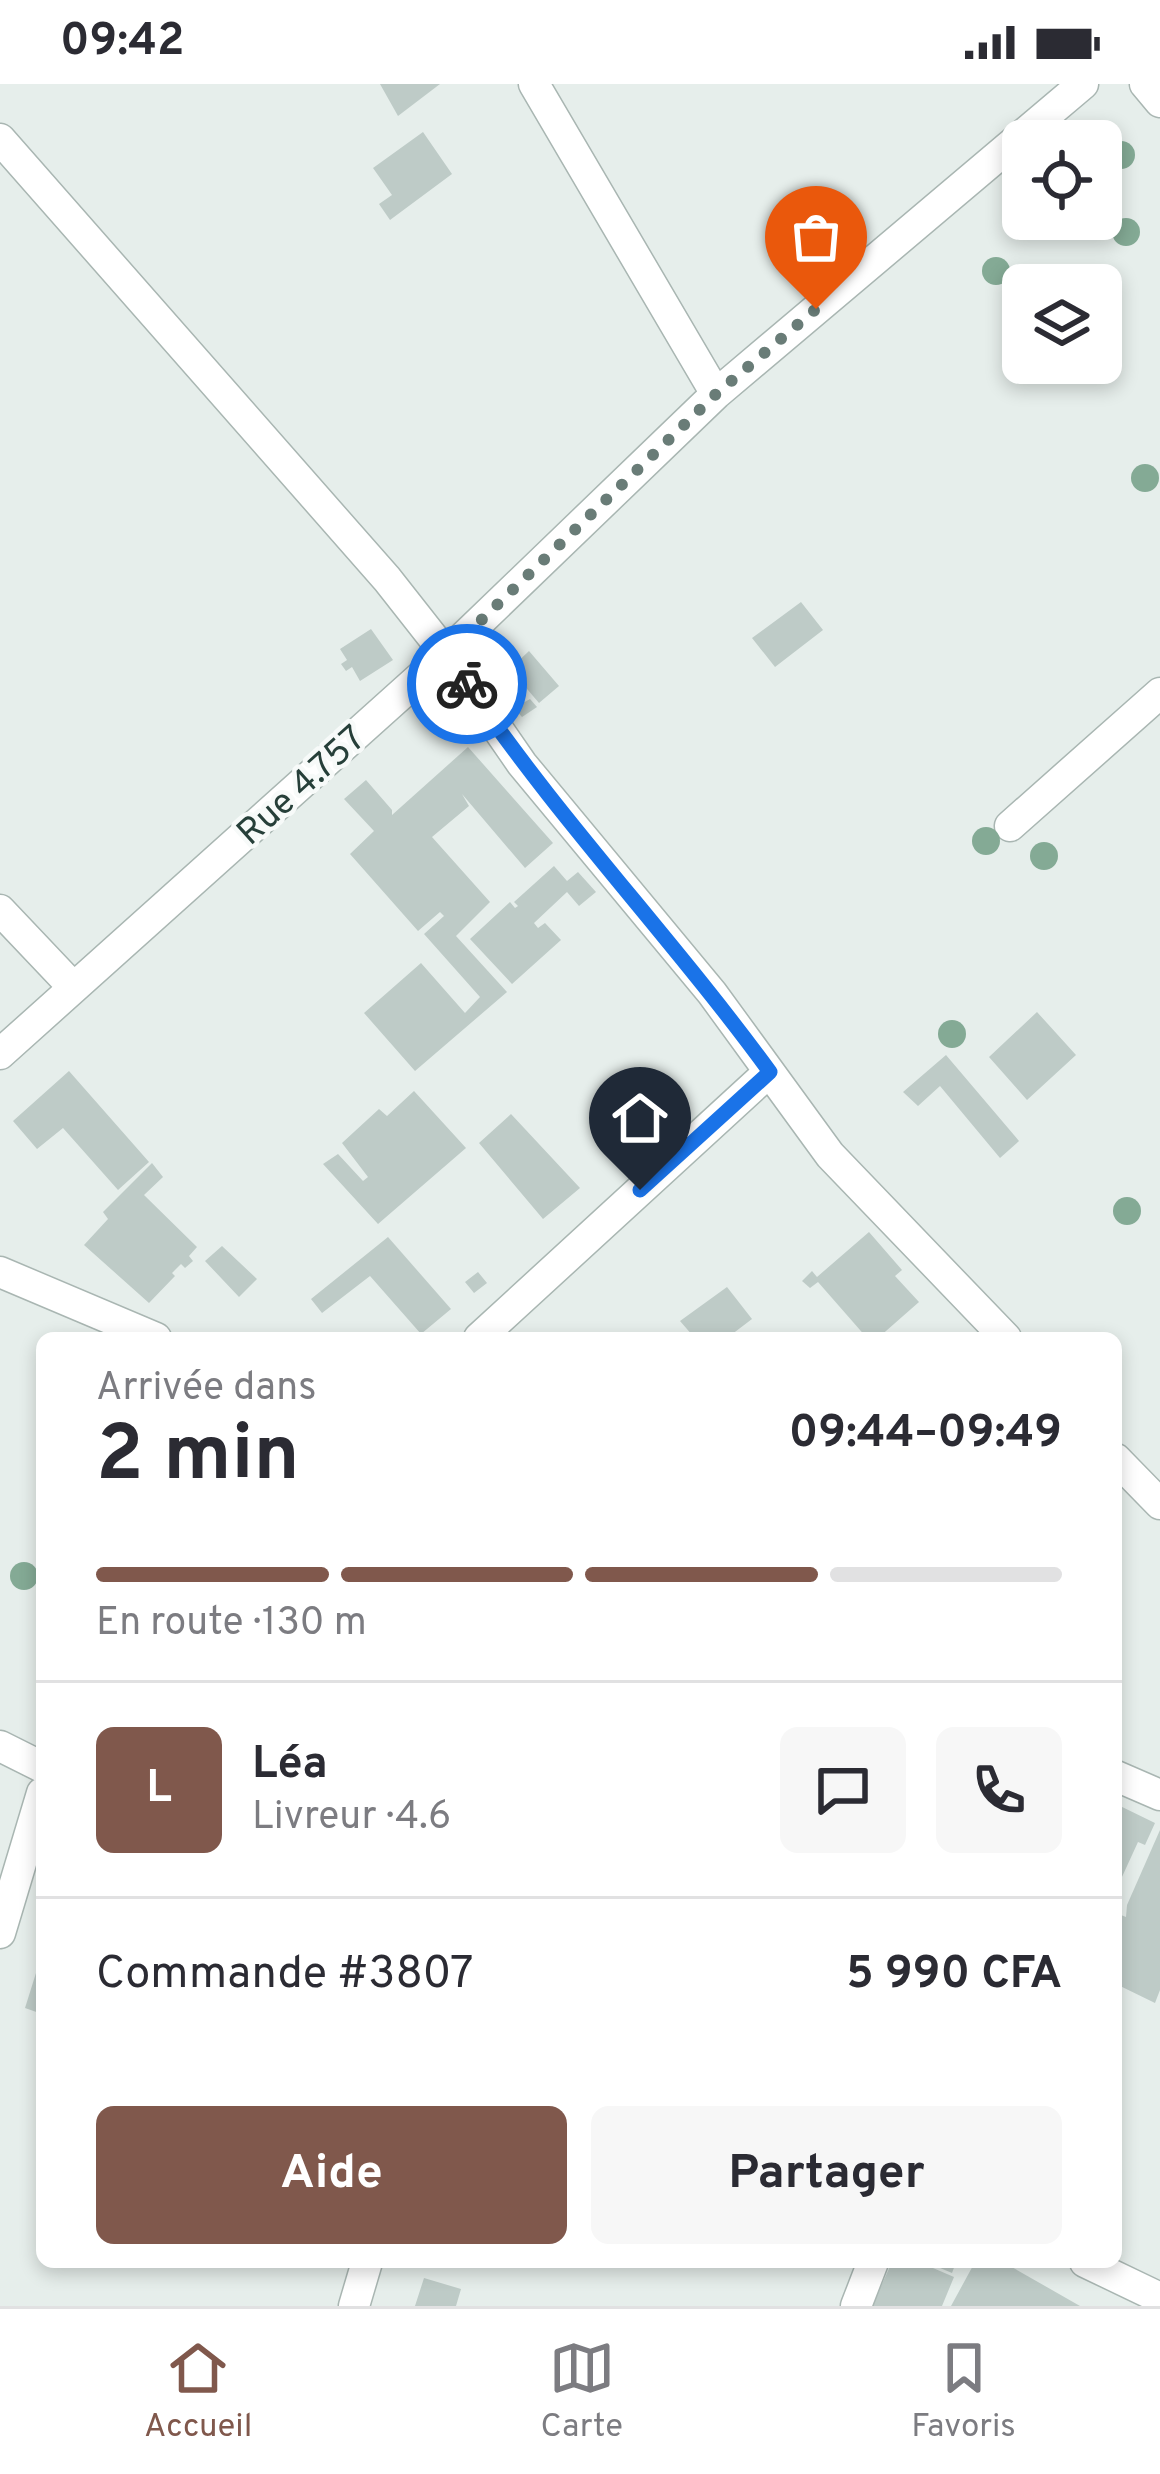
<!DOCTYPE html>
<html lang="fr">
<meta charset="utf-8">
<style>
body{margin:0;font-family:Overpass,sans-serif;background:#f7f7f7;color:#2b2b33;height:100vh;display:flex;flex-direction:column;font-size:45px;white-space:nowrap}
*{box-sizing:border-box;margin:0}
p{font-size:39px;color:#7c7c81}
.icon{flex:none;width:66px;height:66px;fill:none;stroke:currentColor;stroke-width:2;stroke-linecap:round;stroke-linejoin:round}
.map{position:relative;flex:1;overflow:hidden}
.panel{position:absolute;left:36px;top:1248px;width:1086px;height:936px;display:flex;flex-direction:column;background:#fff;border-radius:18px;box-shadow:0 6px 18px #0003}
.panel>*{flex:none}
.fabs{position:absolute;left:1002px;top:36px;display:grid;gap:24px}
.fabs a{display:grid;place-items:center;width:120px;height:120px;border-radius:18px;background:#fff;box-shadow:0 6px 18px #0003;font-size:60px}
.pin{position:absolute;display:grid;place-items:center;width:102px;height:102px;color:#fff;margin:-123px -51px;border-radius:50% 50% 50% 0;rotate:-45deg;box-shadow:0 0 12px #0007}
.pin .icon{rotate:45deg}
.courier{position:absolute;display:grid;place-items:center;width:120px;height:120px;margin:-60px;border:9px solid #1a73e8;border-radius:50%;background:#fff;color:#222;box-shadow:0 3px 15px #0007}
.summary em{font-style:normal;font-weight:700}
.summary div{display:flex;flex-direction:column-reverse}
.summary{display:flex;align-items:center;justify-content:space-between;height:204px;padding:0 60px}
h1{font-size:78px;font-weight:700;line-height:90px}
.bar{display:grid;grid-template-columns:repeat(4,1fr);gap:18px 12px;align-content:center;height:144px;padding:0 60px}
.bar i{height:15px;border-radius:9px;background:#e1e1e2}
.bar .on{background:#80584c}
.bar p{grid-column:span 4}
.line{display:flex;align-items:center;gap:30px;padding:0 60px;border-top:3px solid #e1e1e2}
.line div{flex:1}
.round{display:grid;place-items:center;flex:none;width:126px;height:126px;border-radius:18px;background:#f7f7f7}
.cta{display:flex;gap:24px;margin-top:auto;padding:24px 60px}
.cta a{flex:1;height:138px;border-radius:18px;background:#80584c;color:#fff;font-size:48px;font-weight:700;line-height:138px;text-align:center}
.cta a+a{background:#f7f7f7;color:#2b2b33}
.status{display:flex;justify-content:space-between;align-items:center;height:84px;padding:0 60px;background:#fff;direction:ltr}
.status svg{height:33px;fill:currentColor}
.tab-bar{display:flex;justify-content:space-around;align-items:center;height:168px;border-top:3px solid #e1e1e2;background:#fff;font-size:33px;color:#7c7c81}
.tab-bar a{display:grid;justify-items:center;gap:6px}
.tab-bar .on{color:#80584c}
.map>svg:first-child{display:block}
.building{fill:#becbc7}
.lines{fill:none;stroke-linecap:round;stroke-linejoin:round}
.minor-casing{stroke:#a9b6b2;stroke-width:33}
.minor{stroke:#fff;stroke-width:30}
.tree{fill:#84aa95}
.done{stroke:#697c77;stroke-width:12;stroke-dasharray:0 21.6}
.route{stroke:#1a73e8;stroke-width:15}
.labels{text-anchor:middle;stroke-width:9;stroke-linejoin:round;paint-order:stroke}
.street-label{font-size:36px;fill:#263f39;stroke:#f7faf9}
</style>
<div class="status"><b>09:42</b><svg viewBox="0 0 49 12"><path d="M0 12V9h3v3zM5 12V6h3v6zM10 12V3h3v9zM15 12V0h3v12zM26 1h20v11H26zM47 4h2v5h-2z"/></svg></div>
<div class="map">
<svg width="1160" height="2222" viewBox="0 0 1160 2222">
<rect width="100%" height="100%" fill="#e6eeeb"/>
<path class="building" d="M380,0h60l-42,32z
M423,48l29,42 -62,46 -11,-16 13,-9 -19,-27z
M801,518l22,28 -48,37 -23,-29z
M371,545l22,31 -33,21 -8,-14 -6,4 -5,-7 6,-4 -7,-11z
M529,567l30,35 -20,17 -29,-34z
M530,615l7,8 -15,10 -8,-9z
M468,663l85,96 -28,25 -63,-74 7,12 -37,31 58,65 -34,34 51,56 -92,79 -51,-58 57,-50 44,50 15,-16 -56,-63 20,-18 -4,-4 -22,19 -68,-77 24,-23 -30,-32 22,-19 26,30v5z
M554,782l13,15 11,-9 18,20 -17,14 -12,-14 -33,31 4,5 7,-5 16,17 -49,44 -42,-45 40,-37 5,6 3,-2 -4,-4z
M1037,928l39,43 -49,45 -38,-43z
M946,971l73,86 -19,17 -60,-72 -22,20 -15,-14z
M69,987l80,91 -31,28 -55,-62 -26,21 -24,-28z
M414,1007l52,57 -88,76 -55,-60 15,-10 25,27 5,-4 -26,-34 37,-34 8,7z
M511,1030l69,74 -37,31 -64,-76z
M152,1079l11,14 -19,18 53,52 -8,9 4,5 -8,7 -4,-4 -9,9 3,3 -26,27 -65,-58 24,-26 -5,-7z
M869,1148l33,38 -7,6 24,26 -41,36h-11l-49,-56 -8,6 -8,-7 10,-10 5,6z
M388,1153l63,72 -30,25 -51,-58 -48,37 -11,-14z
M222,1162l35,33 -18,18 -34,-36z
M478,1188l9,11 -13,10 -9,-11z
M727,1203l25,32 -25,19h-23l-4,-6 -7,4 -13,-15z
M1116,1720l39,19 -10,22 -7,-3 -22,48z
M1160,1746v160l-5,13 -39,-19v-71l10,4 1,-12z
M41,1873l1,1v56l-17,-6z
M892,2178h27l35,15 -12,29h-70z
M926,2178h27l2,3 -3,8z
M975,2178h28l77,44h-129z
M424,2194l37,11 -5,17h-41z"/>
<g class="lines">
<g class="minor-casing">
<path id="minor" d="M534,0l182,310
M1145,0l15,18
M0,55l387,440 59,75 76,110 190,229 118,162 176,183
M1010,742l150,-133
M0,826l73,77
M0,970l446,-400 270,-260 367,-310
M0,1188l156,66
M479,1254l290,-266
M1116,1375l44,45
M0,1662l42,21
M1116,1692l44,19
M0,1849l42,-140
M1085,2178l75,36
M354,2222l13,-44
M856,2222l17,-44"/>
</g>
<use href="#minor" class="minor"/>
</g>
<g class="tree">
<circle cx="1121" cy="71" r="14"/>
<circle cx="1126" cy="148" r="14"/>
<circle cx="996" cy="187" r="14"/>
<circle cx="1145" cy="394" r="14"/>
<circle cx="986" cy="757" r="14"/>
<circle cx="1044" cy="772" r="14"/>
<circle cx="952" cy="950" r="14"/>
<circle cx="1127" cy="1127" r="14"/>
<circle cx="24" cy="1492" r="14"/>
</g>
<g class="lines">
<path class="done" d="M467,600l-21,-30 270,-260 100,-85"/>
<path class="route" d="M467,600c92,136 206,255 303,388l-130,118"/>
</g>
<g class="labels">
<g class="street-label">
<text transform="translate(300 700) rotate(-42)" y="13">Rue 4.757</text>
</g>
</g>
</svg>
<div class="fabs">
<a><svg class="icon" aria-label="locate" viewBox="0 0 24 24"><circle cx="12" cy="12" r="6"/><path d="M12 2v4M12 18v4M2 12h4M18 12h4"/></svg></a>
<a><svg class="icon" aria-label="layers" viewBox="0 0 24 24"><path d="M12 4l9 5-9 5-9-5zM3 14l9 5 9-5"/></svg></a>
</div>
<div class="pin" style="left:816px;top:225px;background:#ea580c"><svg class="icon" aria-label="bag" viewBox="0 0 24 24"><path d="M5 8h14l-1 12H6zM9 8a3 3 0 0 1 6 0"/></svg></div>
<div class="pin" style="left:640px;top:1106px;background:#1f2937"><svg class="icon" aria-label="home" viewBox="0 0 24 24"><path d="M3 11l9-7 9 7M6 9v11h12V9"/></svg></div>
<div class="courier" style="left:467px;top:600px"><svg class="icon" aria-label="bike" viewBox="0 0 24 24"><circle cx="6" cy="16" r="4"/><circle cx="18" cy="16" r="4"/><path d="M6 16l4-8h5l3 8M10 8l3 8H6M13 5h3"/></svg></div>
<section class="panel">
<div class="summary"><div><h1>2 min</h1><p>Arrivée dans</p></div><em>09:44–09:49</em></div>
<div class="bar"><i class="on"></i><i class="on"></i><i class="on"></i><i></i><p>En route · 130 m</p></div>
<div class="line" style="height:216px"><b class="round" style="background:#80584c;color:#fff">L</b><div><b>Léa</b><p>Livreur · 4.6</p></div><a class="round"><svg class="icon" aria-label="chat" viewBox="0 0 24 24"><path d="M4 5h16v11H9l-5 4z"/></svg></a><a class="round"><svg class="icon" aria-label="phone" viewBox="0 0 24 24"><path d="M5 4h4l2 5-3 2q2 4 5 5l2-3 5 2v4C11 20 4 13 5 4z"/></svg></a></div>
<div class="line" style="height:156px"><div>Commande #3807</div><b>5 990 CFA</b></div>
<div class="cta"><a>Aide</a><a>Partager</a></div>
</section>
</div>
<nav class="tab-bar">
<a class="on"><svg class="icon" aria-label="home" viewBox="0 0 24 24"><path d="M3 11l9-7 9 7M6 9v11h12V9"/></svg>Accueil</a>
<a><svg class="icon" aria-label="map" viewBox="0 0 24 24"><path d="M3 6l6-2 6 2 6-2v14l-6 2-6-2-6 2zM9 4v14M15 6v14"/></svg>Carte</a>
<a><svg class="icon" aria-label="saved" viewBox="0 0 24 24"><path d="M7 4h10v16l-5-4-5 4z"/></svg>Favoris</a>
</nav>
